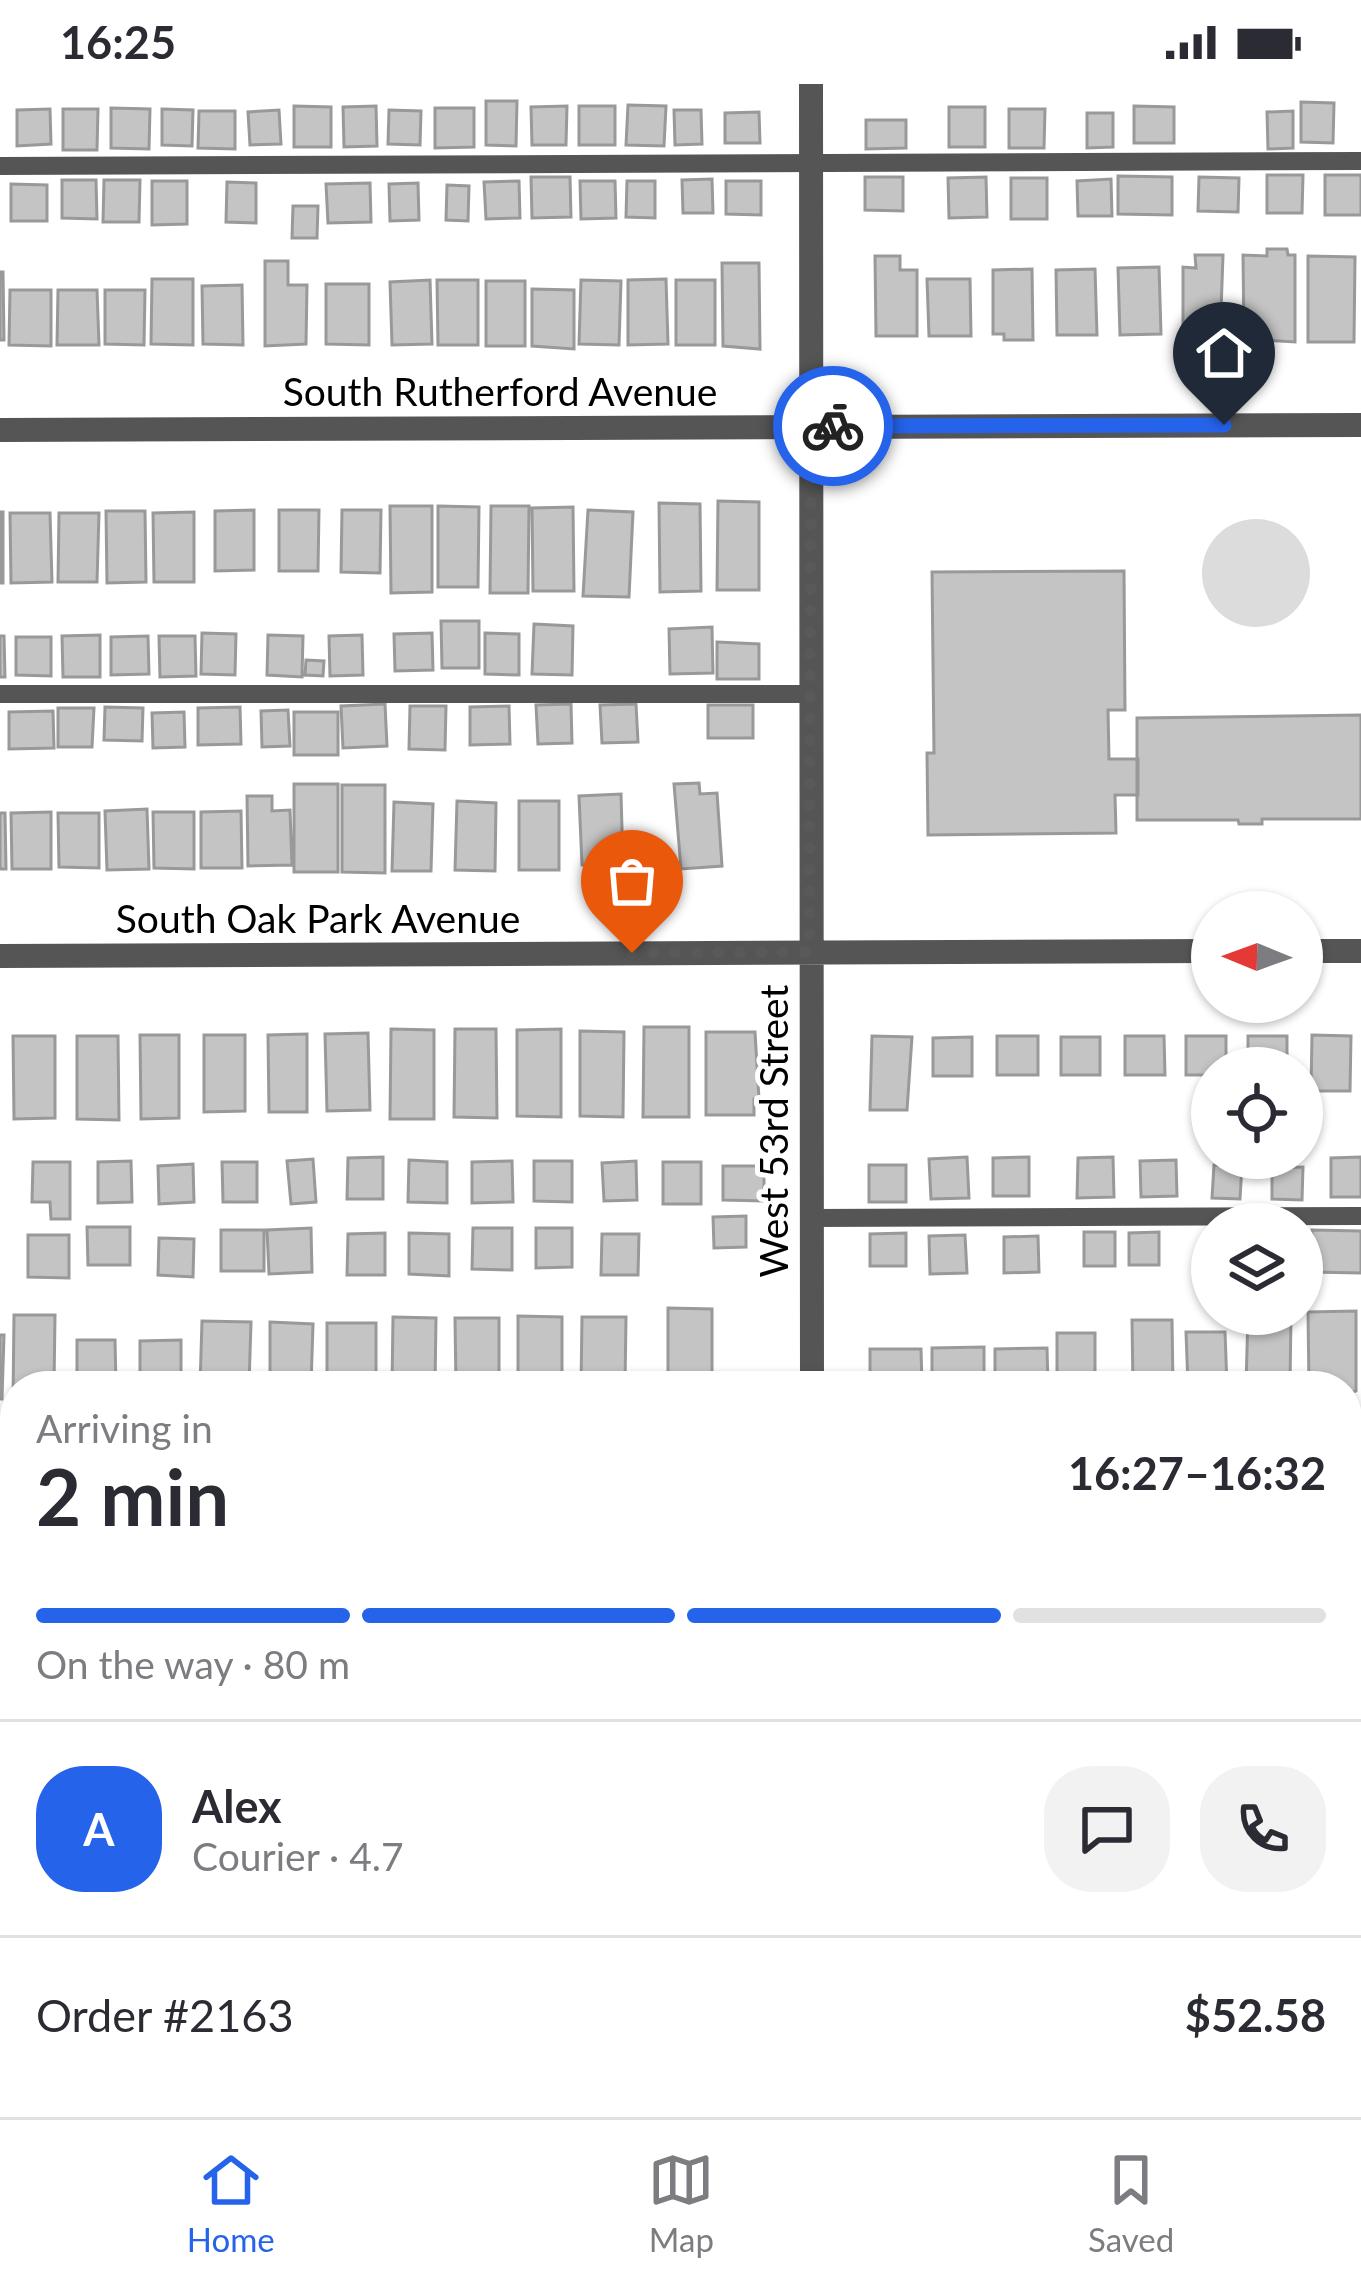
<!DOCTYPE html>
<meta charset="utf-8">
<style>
body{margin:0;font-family:Lato,sans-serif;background:#f2f2f3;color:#2b2b33;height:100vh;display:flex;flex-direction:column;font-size:45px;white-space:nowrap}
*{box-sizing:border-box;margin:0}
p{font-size:39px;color:#7c7c81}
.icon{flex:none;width:66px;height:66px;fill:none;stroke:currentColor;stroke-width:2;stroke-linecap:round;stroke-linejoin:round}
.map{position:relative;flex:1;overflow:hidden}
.sheet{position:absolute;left:0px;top:1287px;width:1362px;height:747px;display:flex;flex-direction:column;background:#fff;border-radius:48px 48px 0 0;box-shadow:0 3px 9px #0004}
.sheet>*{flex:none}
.needle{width:78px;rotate:271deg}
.controls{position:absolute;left:1191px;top:807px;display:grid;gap:24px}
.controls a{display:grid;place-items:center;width:132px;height:132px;border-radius:50%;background:#fff;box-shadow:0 3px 9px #0004;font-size:60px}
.pin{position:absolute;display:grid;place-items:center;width:102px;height:102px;color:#fff;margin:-123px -51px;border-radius:50% 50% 50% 0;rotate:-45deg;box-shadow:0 0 12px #0007}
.pin .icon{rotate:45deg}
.courier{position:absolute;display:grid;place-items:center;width:120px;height:120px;margin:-60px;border:9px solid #2563eb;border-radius:50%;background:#fff;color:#222;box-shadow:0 3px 15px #0007}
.head em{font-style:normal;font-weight:700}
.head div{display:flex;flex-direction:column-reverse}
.head{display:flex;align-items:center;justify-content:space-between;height:204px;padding:0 36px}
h1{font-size:78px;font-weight:700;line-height:90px}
.bar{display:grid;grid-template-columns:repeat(4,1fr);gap:18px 12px;align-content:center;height:144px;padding:0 36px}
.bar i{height:15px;border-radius:9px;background:#e1e1e2}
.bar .on{background:#2563eb}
.bar p{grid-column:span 4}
.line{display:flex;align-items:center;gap:30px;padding:0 36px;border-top:3px solid #e1e1e2}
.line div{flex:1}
.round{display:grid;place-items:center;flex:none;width:126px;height:126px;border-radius:48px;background:#f2f2f3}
.status{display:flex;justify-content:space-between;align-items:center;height:84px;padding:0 60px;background:#fff;direction:ltr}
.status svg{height:33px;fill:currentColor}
.dock{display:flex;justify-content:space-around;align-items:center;height:168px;border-top:3px solid #e1e1e2;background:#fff;font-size:33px;color:#7c7c81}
.dock a{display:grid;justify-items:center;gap:6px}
.dock .on{color:#2563eb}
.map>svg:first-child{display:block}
.green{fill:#dcdcdc}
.building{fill:#c4c4c4;stroke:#999;stroke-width:3}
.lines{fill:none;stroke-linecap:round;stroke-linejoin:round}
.lane{stroke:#555;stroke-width:18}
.street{stroke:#555;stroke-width:24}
.done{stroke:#595959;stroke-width:12;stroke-dasharray:0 21.6}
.route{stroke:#2563eb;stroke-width:15}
.labels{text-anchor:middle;stroke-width:10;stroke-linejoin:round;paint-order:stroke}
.street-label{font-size:39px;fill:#000;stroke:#fff}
</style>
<div class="status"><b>16:25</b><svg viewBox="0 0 49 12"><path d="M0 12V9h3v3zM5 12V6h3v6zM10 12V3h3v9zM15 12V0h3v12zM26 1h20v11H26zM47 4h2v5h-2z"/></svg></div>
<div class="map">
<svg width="1361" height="2033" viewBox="0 0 1361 2033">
<rect width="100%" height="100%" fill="#fff"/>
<path class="green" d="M1202 489a54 54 0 1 1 108 0a54 54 0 1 1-108 0Z"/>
<path class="building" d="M486,17h31l-1,45 -30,-1z
M1301,18l33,1 -1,40 -32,-1z
M628,21l38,1 -2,40 -38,-1z
M294,22l37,1v40h-37z
M376,22l1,40 -33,1 -1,-40z
M567,22l-1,39h-34l-1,-38z
M579,22h36v39h-36z
M1134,22l40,1v36h-40z
M949,23h36v40h-36z
M111,24l39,1 -1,40 -38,-1z
M435,24h39v39l-39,1z
M50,25l1,35 -34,2v-36z
M63,25h35l-1,41h-34z
M162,25l31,1 -1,36 -30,-1z
M1009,25h36l-1,39h-35z
M279,26l2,34 -31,1 -2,-33z
M389,26l32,1 -1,34 -32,-1z
M674,26h27l1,34 -27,1z
M199,27h36v38l-37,-1z
M1293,27v37l-25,1 -1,-37z
M759,28l1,31h-35v-30z
M1087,29h26v34l-26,1z
M866,36h40v28l-40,1z
M1267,91h36l-1,38h-35z
M1325,91h36v40h-36z
M1118,92l54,1v38l-54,-1z
M531,93h39l1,40 -39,1z
M865,93h38v34l-38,-1z
M986,93l1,40 -38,1 -1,-40z
M1199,93l40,1 -1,34 -40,-1z
M1011,94h36v41h-36z
M712,95l1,34h-30l-1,-33z
M1111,95l1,37h-34l-1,-35z
M62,96h34l1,39 -35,-1z
M104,96h36l-1,42h-36z
M152,97h35v43l-35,1z
M519,97l1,37 -34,1 -2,-37z
M580,97h35l1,37 -35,1z
M627,97h28v37l-29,-1z
M726,97h35v34l-35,-1z
M227,98l29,1v40l-30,-1z
M370,99l1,39 -43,1 -2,-39z
M418,99l1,37 -29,1 -1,-37z
M11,100l36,1v36h-36z
M447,101l22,1 -1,35 -22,-1z
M293,122h25l-1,32h-25z
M1267,165h20l1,6h7v87l-51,-3 -1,-84 24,1z
M1195,171h28l-3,84 -37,-4v-68l13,1z
M875,172h25v14h17v66h-41z
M1308,172l47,1 -1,85h-46z
M265,177h23v24h19l-1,59 -41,2z
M722,179h37l1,86 -37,-3z
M1159,183l2,67 -41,1 -2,-67z
M1032,185l1,71h-29v-6h-11v-64z
M1095,185l2,66h-40l-1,-65z
M0,188h3l1,68h-4z
M152,195h41v66l-42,-1z
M666,195l2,65 -40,1v-65z
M927,195h43l1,57h-42z
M430,196l2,64 -40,1 -2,-63z
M437,196h41v65h-40z
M581,196l40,1 -2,64 -40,-1z
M676,196h39v65h-39z
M486,197h39v65h-39z
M326,200h43v61l-43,-1z
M242,201l1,60 -40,-1 -1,-58z
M532,205l42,1v59l-42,-3z
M10,206h41v56l-42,-1z
M58,206h39l2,55h-42z
M105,206h40l-1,55 -39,-1z
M718,417l41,1v88h-42z
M659,419l41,1 1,87 -41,1z
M390,422h42v86l-41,1z
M438,422l41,1 -1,80h-40z
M491,422h38l-1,87h-38z
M573,423l1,84h-41l-1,-83z
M254,426v60l-39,1v-60z
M279,426h40l-1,61h-39z
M342,426h39l-1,63 -39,-1z
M588,426l45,2 -4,85 -46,-1z
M106,427h39l1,71 -39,1z
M0,428h3v71h-3z
M194,428v70h-40l-1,-69z
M10,429h40l2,69 -41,1z
M59,429h40l-2,69h-39z
M1124,487l1,139h-17l1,49h29v36h-23l1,38 -188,2 -1,-82h7l-2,-181z
M441,537h38v47h-37z
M534,540l39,2 -1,49 -40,-1z
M712,543l1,46 -43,1 -1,-45z
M202,549l34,1 -1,41 -34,-1z
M432,549l1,37 -38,1 -1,-37z
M485,549l34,1v41l-34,-1z
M100,551v42h-37l-1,-41z
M268,551l35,1 -1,41 -35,-2z
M362,551l1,40 -33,1 -1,-40z
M0,552h4l1,41h-5z
M148,552l1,38 -38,1v-38z
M159,552h36l1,40 -36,1z
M16,553h35v39l-35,-1z
M717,558l42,2v35h-42z
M306,576l18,1 -1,15 -18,-1z
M385,620l2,42 -44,2 -2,-42z
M571,620l1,39 -34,1 -2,-39z
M636,620l2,38 -36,1 -2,-38z
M708,621h45v33h-45z
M410,622h36l-1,44 -36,-1z
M509,622l1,38 -40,1v-38z
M105,623l38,1 -1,33 -38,-1z
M240,623l1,37 -43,1v-37z
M58,624h36l-2,39h-34z
M288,626l2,36 -28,1 -1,-36z
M53,627l1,37 -45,1v-37z
M184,628l1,35 -32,1 -1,-35z
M294,628h44v43h-44z
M1361,631v104h-99v5h-23l-1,-4h-101v-102z
M699,699l1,11 17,-1 5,73 -41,3 -7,-85z
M294,700h44v88h-44z
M342,701h43v88l-43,-1z
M621,710l2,70 -41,1 -3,-69z
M247,712h25v15l18,-1 2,55 -44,1z
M457,717l39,2 -1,68 -40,-1z
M519,717h40v69h-40z
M394,718l39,2 -2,67h-39z
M147,725l2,60 -42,1 -2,-59z
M241,727l1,57h-41v-56z
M51,728v57h-39l-1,-56z
M153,728h41v57l-40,-1z
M0,729h5l1,56h-6z
M58,729h41v55l-40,-1z
M644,943h45v90h-46z
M391,945l43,1v89h-44z
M455,945h41l1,89 -43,-1z
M561,945v88l-44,-1v-86z
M580,947l44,1 -1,85 -43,-1z
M706,948h49l4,67h-5v16h-48z
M368,949l2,77 -43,1 -2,-77z
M307,950v78h-38l-1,-77z
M140,951h39v83l-38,1z
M204,951h41v76l-41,1z
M1312,951l39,1 -1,55h-39z
M13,952h42v82l-41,1z
M77,952h41l1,84 -42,-1z
M872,952l40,1 -5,73h-37z
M997,952h41v39h-41z
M1125,952h39l1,39h-40z
M1186,952h40v32h-14v7h-26z
M1248,952h39v32h-39z
M972,953v39h-39v-38z
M1061,953h39v38h-39z
M383,1073v42h-36l1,-41z
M967,1073l2,41 -38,1 -2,-40z
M1029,1073v39h-36v-38z
M1113,1073l1,40 -37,1 1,-40z
M1361,1073v40h-30v-39z
M313,1075l3,43 -25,2 -4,-43z
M409,1076l38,2v41l-39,-1z
M1176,1076l1,36 -36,1 -1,-36z
M131,1077l1,41 -34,1v-41z
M512,1077l1,41 -41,1v-41z
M534,1077h38v41l-38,-1z
M636,1077l1,39 -33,1 -2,-38z
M33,1078h37v57h-19l-1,-17h-18z
M222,1078h35v40h-34z
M663,1078h38v42h-38z
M193,1080l1,38 -35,2 -1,-38z
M869,1081h37v37h-37z
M1214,1081h28l-2,34 -28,-1z
M723,1082h41v35l-41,-1z
M1303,1083l-1,33 -30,-1v-31z
M746,1132v31l-32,1 -1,-31z
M87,1143h43v38h-42z
M311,1144l1,44 -43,2 -2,-44z
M473,1144h39v42l-40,-1z
M536,1144h36v39l-36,1z
M221,1146h43v41h-43z
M1312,1146l49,1v42l-50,-1z
M1084,1148h31v34h-31z
M1159,1148v33h-30v-32z
M385,1149v42h-38l1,-41z
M409,1149l40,1v42l-40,-2z
M906,1149v33h-36v-32z
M602,1150h37l-1,41h-37z
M28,1151h41v43l-41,-1z
M965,1151l2,38 -37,1 -1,-38z
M1038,1152l1,36 -35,1v-36z
M159,1154l35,1 -1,38 -35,-2z
M668,1224l44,1v77h-44z
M1356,1227v80l-9,3v-8h-38l-1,-74z
M1248,1230h43l-1,72h-44z
M14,1231h41l-1,71h-39l-2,14z
M518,1232l44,1v69h-44z
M393,1233l43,1 -1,68h-43z
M582,1233h44l-1,69h-44z
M455,1234h44v68h-43z
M1132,1236h40l1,66h-40z
M202,1237l49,1 -2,64h-49z
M270,1238l43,2 -2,62h-41z
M327,1239h49v63h-49z
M1186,1248h39l2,54h-39z
M1057,1249h38v53h-38z
M0,1251h4l-2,64h-2z
M77,1256h38l1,46h-39z
M181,1256v46h-41v-45z
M984,1263v39h-52v-38z
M1047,1264l1,38h-53v-37z
M870,1265h51l1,37h-52z
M1347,1481h9v89h-9z
M1347,1601h14v39h-14z
M0,1609h7l-1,35h-6z
M0,1692h6v33h-6z
M0,1776h7l1,60 -8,1z
M13,1778h2v63h-2z
M1358,1799h3v43h-3z
M1347,2000h6l1,33h-43v-14h36z
M0,2005h10v28h-10z
M28,2019h44v14h-44z
M90,2019h42v14h-42z
M155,2019h42l-1,14h-41z
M202,2019h41v14h-41z
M257,2019h40v14h-40z
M312,2019h41v14h-41z
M367,2019h38v14h-38z
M420,2019h40v14h-40z
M475,2019h39v14h-39z
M529,2019h40v14h-40z
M580,2019h46v14h-46z
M639,2019h47v14h-47z
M701,2019h40l3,14h-43z
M879,2019h44v14h-44z
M934,2019h48v14h-48z
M996,2019h42v14h-42z
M1057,2019h49v14h-49z
M1136,2019h43l-1,14h-42z
M1186,2019h41l-1,14h-40z
M1247,2019h46v14h-46z"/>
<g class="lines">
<path class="lane" d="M0,82l1361,-5
M0,610h809
M810,1134l551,-2
M1347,1658h14
M0,1672h15"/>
<path class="street" d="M811,0l1,1302
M0,346l1361,-5
M1302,867h59
M0,872l1212,-5
M1347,1394h14
M0,1399h15
M0,1919h15
M1347,1920l14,-1
M815,2019v14"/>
</g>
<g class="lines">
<path class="done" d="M632,869l177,-1 2,-525 22,-1"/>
<path class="route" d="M833,342l391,-1"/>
</g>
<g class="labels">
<g class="street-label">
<text x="500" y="322">South Rutherford Avenue</text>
<text x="318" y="849">South Oak Park Avenue</text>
<text transform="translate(774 1047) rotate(-90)" y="14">West 53rd Street</text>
</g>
</g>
</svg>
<div class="controls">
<a><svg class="needle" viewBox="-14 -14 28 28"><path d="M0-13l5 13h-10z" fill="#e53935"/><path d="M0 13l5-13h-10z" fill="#7c7c81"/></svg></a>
<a><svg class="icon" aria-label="locate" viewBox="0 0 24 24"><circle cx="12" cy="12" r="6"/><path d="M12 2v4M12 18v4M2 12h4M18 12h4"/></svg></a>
<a><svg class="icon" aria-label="layers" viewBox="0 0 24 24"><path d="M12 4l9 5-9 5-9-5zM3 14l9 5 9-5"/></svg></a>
</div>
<div class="pin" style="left:632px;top:869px;background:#ea580c"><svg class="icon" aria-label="bag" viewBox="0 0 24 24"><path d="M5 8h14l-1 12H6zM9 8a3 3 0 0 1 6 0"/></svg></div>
<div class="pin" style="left:1224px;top:341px;background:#1f2937"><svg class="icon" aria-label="home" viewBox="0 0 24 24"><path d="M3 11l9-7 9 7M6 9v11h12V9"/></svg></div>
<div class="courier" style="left:833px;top:342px"><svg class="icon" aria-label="bike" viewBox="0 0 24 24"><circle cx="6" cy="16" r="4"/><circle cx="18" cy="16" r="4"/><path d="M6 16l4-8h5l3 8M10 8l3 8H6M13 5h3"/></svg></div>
<section class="sheet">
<div class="head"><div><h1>2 min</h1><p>Arriving in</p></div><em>16:27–16:32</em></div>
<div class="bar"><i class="on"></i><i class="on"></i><i class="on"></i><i></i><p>On the way · 80 m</p></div>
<div class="line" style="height:216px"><b class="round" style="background:#2563eb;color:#fff">A</b><div><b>Alex</b><p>Courier · 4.7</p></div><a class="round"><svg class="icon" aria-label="chat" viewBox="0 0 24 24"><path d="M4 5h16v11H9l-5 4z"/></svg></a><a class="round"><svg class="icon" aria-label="phone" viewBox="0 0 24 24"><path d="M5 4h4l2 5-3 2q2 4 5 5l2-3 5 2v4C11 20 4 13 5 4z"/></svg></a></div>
<div class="line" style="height:156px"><div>Order #2163</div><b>$52.58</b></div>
</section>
</div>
<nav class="dock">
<a class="on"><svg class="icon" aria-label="home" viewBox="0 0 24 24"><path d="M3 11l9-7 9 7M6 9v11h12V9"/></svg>Home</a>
<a><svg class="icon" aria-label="map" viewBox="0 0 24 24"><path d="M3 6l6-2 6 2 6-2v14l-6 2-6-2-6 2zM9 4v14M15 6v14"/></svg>Map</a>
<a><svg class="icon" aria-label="saved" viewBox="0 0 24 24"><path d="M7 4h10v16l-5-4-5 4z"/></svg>Saved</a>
</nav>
